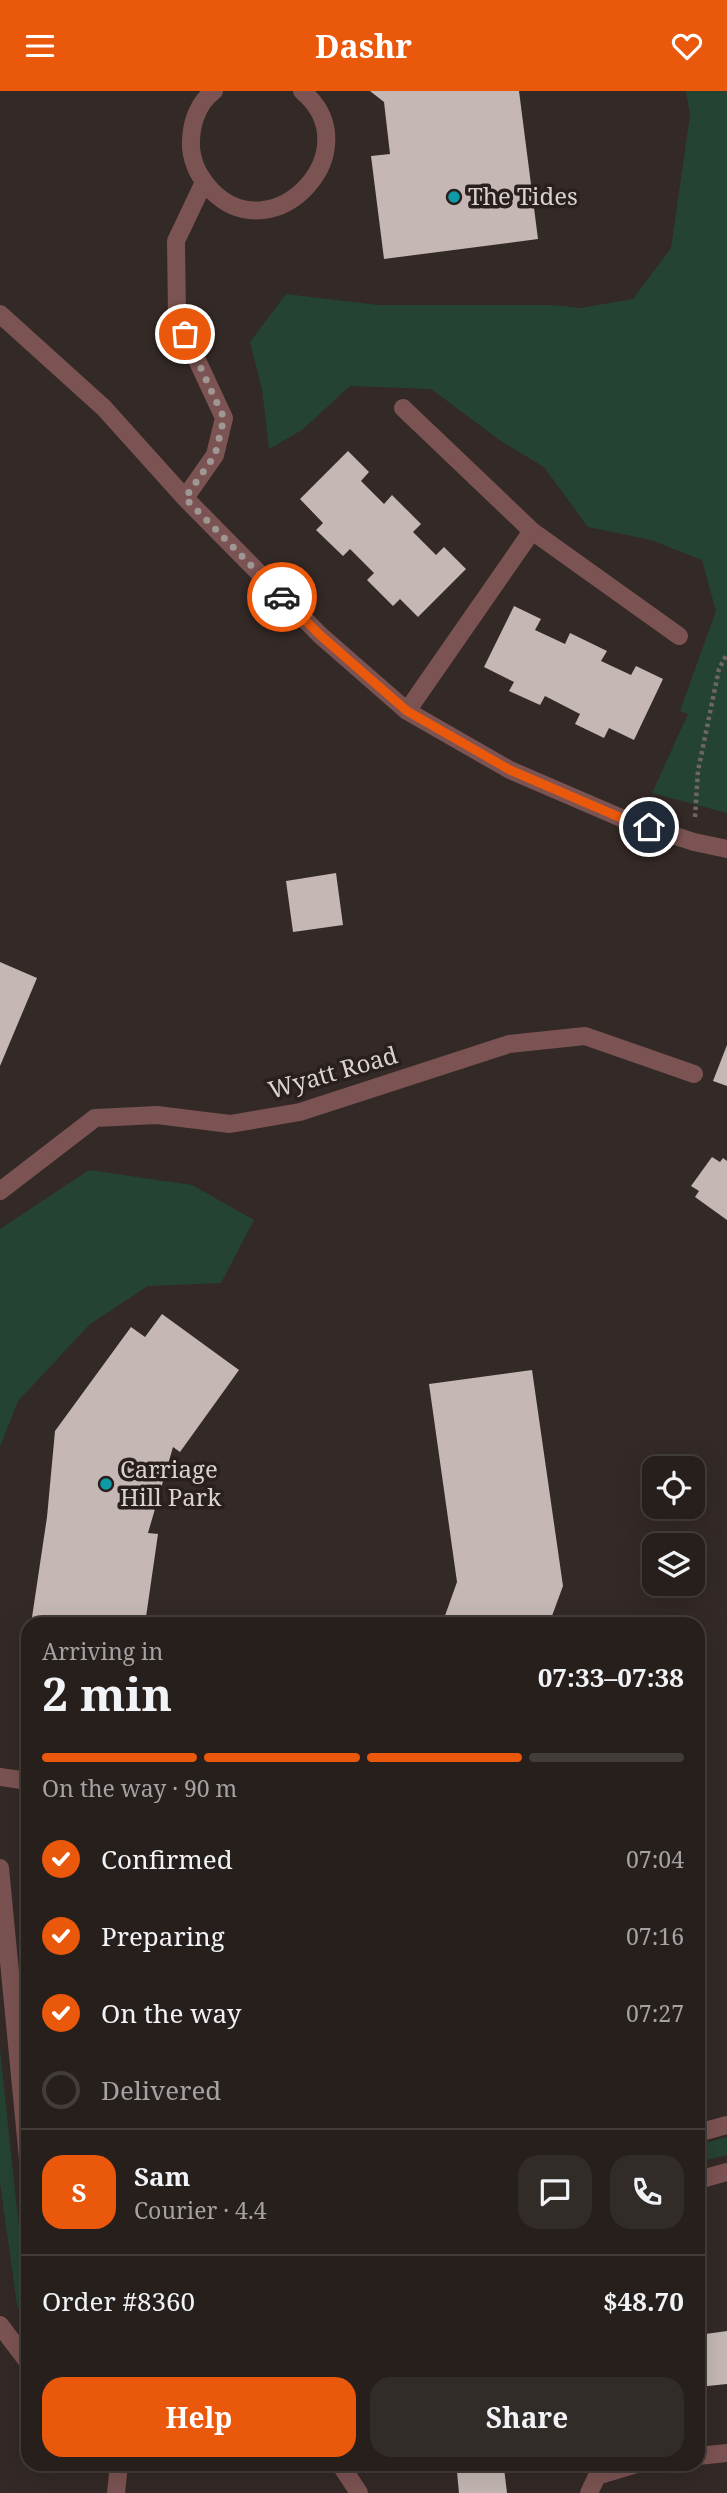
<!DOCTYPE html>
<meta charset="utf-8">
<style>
body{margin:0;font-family:"Noto Serif",serif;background:#322c29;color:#f1f3f6;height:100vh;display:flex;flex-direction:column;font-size:26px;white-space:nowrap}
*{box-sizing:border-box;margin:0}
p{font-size:23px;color:#a4a2a3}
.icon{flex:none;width:38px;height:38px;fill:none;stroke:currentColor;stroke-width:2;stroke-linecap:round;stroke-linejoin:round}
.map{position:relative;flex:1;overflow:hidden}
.drawer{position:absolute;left:21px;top:1526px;width:684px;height:854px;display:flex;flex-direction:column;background:#261f1c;border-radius:21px;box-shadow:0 7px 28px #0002,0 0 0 2px #423d3b}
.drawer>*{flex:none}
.fabs{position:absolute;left:642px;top:1365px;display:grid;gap:14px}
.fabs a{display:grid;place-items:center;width:63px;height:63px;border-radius:14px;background:#261f1c;box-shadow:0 7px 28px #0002,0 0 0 2px #423d3b;font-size:35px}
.pin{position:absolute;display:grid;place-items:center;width:60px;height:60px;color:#fff;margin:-30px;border:4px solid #fff;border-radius:50%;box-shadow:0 2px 7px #0007}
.courier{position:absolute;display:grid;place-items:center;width:70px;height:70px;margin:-35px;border:5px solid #ea580c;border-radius:50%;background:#fff;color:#222;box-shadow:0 2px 9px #0007}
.headline em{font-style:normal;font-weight:700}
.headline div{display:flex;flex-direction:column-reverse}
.headline{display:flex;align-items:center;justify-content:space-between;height:119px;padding:0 21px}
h1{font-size:46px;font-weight:700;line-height:52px}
.bar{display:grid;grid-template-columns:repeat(4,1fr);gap:10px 7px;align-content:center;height:84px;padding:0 21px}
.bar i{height:9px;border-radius:5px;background:#423d3b}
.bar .on{background:#ea580c}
.bar p{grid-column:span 4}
.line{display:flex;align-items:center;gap:18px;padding:0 21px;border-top:2px solid #423d3b}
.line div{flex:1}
.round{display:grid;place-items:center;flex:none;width:74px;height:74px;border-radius:21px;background:#322c29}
ol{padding:0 21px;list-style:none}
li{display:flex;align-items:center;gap:21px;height:77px}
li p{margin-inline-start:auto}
li .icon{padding:7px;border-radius:50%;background:#ea580c;color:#fff;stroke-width:4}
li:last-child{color:#a4a2a3}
li i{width:38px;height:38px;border:4px solid #423d3b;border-radius:50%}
.cta{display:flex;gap:14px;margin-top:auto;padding:14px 21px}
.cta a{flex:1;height:80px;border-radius:21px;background:#ea580c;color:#fff;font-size:28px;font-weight:700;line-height:80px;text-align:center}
.cta a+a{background:#322c29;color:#f1f3f6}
header{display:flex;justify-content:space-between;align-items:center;height:91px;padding:0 21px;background:#ea580c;color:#fff;font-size:32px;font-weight:700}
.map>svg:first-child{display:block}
.green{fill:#254333}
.building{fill:#c4b7b4}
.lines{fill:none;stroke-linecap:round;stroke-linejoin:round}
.path{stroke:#6f6664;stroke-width:4.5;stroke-dasharray:3.5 3.5;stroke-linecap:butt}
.minor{stroke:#7b5352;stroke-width:18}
.done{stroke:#9f9794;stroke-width:7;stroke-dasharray:0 12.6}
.route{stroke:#ea580c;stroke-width:9}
.culture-dot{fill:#0f9aa8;stroke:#291f1c;stroke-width:2.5}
.labels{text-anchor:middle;stroke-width:7;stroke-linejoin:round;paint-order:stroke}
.poi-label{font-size:24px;fill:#d9d2d0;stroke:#291f1c;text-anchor:start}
.street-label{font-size:24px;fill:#d9d2d0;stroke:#291f1c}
</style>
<header><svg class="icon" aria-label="menu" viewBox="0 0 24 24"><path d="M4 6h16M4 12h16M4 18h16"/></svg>Dashr<svg class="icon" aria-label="heart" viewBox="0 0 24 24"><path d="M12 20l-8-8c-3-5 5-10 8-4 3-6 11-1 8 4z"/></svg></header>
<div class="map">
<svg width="727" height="2402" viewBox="0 0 727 2402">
<rect width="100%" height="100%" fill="#332926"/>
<path class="green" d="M686,0h41v722l-75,-20 36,-79 -8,-3 36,-100 -14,-51 -51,-20 -63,-13 -44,-60 -43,-26 -70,-52 -81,-3 -48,44 -33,19 -7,-60 -12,-47 36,-48 92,11h173l30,3 52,-9 38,-51 19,-133z
M89,1079l103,15 62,35 -33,63 -73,3 -58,38 -72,77 -18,46v-218z
M0,1958l17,161 11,79v39l-11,-23 -17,-122z
M727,2046v18l-29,7v-17z"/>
<path class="building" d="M370,0h149l19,148 -154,20 -13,-103 19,-2 -6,-52z
M348,360l21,21 -8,9 23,23 8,-9 29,29 -8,8 23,23 8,-8 22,22 -48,48 -18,-18 -7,7 -26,-26 7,-7 -24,-24 -7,7 -27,-26 7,-7 -23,-24z
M514,515l27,13 -6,11 30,14 5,-11 37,18 -6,10 30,14 5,-9 27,13 -29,61 -25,-12 -5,10 -29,-14 5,-10 -35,-18 -5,9 -31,-14 5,-9 -30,-15z
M336,782l7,52 -50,7 -7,-51z
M0,871l37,16 -37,88z
M727,954v41l-14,-5z
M712,1066l8,5 3,-4 4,3v59l-32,-23 4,-6 -8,-5z
M162,1223l77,56 -59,82 -7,-5 -25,86 10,1 -13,90h-114l16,-107 8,-86 76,-104 14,10z
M532,1279l31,216 -14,38h-107l15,-42 -28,-198z
M727,2240v53l-29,3v-52z
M466,2373h44v3l-6,1 3,25h-48l-2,-21 10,-1z"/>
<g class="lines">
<path class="path" d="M695,726l3,-46 21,-102 8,-15"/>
<path class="minor" d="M214,0c-18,13 -24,37 -23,57 2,18 9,30 21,43 63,63 160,-42 90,-100
M0,223l104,94 81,90 135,137 87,76 103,59 116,50 68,22 33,7
M403,317l129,123 147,105
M185,407l30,-43 9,-37 -47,-101 -1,-76 28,-59
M407,620l125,-180
M0,1100l95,-73 62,-3 73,9 70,-12 209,-68 76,-8 109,38
M0,1686l28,4
M0,1777l28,291
M698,2042l29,-8
M698,2089l29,-8
M0,2234l28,37
M698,2365l29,-3
M340,2373l19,29
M116,2402l3,-29
M589,2402l8,-17 40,-12"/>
</g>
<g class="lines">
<path class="done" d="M185,243l39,84 -9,37 -30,43 97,99"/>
<path class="route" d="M282,506l38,38 87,76 103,59 116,50 23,7"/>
</g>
<g class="culture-dot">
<circle cx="454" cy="106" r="7"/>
<circle cx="106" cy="1393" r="7"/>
</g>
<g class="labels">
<g class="poi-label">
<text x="468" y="114">The Tides</text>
<text x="120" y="1387">Carriage<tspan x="120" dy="28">Hill Park</tspan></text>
</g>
<g class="street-label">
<text transform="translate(333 982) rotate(-16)" y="8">Wyatt Road</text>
</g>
</g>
</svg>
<div class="fabs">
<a><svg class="icon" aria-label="locate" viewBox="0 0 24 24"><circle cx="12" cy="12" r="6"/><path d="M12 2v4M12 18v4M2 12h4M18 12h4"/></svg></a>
<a><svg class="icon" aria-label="layers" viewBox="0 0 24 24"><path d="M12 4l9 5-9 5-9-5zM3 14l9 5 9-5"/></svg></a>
</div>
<div class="pin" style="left:185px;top:243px;background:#ea580c"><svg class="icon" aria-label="bag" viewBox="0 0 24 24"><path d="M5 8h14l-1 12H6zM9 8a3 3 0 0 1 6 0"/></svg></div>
<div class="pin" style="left:649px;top:736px;background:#1f2937"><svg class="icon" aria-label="home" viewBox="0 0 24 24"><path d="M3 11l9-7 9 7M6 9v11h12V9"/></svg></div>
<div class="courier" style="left:282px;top:506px"><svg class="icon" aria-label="car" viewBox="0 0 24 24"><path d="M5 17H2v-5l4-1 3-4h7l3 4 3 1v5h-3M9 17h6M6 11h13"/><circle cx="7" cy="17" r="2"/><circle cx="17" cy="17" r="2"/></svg></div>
<section class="drawer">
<div class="headline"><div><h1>2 min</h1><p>Arriving in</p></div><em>07:33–07:38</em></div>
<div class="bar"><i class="on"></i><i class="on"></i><i class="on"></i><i></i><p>On the way · 90 m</p></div>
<ol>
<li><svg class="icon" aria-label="check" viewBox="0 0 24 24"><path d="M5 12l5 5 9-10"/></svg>Confirmed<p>07:04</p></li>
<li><svg class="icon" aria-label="check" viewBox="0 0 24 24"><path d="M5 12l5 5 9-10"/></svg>Preparing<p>07:16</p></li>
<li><svg class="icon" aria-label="check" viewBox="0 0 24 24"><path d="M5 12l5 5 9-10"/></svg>On the way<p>07:27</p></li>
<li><i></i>Delivered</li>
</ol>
<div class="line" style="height:126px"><b class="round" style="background:#ea580c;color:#fff">S</b><div><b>Sam</b><p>Courier · 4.4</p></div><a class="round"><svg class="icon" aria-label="chat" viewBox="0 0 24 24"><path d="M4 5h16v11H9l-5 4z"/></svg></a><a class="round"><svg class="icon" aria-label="phone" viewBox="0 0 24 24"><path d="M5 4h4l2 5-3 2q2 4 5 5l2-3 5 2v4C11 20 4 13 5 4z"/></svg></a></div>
<div class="line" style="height:91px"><div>Order #8360</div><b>$48.70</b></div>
<div class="cta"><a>Help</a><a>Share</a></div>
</section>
</div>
